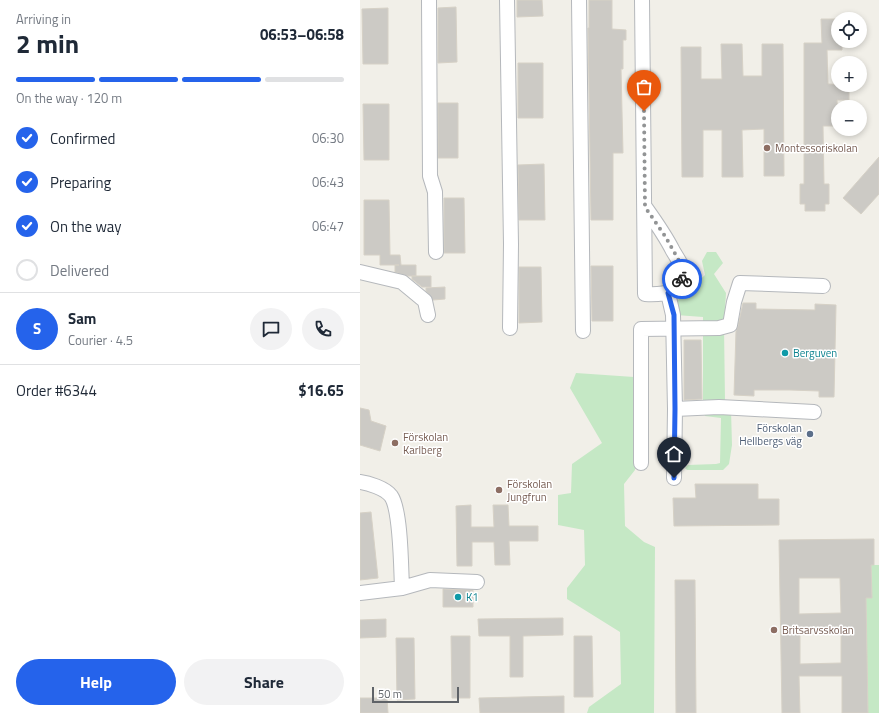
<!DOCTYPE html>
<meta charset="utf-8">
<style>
body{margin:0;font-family:"Titillium Web",sans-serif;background:#f2f2f3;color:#1f2937;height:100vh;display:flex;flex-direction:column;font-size:15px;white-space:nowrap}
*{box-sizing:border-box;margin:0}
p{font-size:13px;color:#747a83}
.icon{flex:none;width:22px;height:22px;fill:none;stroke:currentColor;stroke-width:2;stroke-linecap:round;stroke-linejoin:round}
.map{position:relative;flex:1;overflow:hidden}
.side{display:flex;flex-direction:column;background:#fff;width:360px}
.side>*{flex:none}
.fabs{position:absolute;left:471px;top:12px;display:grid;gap:8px}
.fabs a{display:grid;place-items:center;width:36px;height:36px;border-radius:50%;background:#fff;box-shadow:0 2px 6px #0003;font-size:20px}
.scale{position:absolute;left:12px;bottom:10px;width:87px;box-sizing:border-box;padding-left:4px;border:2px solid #5f6368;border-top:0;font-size:11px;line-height:14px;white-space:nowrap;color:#5f6368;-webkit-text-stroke:3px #fff;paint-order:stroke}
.pin{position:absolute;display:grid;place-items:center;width:34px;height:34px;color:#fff;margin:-41px -17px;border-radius:50% 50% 50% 0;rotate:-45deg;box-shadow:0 0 4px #0007}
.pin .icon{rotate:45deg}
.courier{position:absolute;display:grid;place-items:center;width:40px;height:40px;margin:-20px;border:3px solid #2563eb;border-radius:50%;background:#fff;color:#222;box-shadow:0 1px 5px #0007}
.overview em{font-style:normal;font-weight:700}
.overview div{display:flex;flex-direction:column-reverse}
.overview{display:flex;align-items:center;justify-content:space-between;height:68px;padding:0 16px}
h1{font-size:26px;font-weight:700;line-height:30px}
.bar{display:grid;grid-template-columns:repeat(4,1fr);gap:6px 4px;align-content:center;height:48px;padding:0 16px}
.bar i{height:5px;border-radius:3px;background:#e0e1e3}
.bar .current{background:#2563eb}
.bar p{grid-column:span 4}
.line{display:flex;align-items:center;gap:10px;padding:0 16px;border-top:1px solid #e0e1e3}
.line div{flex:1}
.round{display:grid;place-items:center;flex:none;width:42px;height:42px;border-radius:21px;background:#f2f2f3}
ol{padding:0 16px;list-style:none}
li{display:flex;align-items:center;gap:12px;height:44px}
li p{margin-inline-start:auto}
li .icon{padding:4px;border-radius:50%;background:#2563eb;color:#fff;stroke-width:4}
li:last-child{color:#747a83}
li i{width:22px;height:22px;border:2px solid #e0e1e3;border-radius:50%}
.primary-button{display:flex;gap:8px;margin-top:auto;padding:8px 16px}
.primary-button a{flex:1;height:46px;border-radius:24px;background:#2563eb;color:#fff;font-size:16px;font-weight:700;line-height:46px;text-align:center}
.primary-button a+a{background:#f2f2f3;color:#1f2937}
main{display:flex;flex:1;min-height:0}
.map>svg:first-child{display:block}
.green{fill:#c5e8c5}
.building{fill:#cccac5;stroke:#d6d1c6;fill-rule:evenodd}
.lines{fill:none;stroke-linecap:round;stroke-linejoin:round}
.minor-casing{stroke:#b5b8bc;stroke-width:16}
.minor{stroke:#fff;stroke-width:14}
.done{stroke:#929495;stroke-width:4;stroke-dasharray:0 7.2}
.route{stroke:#2563eb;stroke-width:5}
.education-dot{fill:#8d6e63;stroke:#fff;stroke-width:1.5}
.culture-dot{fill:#0f9aa8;stroke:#fff;stroke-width:1.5}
.service-dot{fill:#5c6f8a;stroke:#fff;stroke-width:1.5}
.labels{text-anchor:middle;stroke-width:3;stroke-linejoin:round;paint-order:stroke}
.education-label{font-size:11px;fill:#785e54;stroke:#fff;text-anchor:start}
.culture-label{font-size:11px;fill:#0d838f;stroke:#fff;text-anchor:start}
.service-label{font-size:11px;fill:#4e5e75;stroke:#fff;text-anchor:end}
</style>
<main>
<section class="side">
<div class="overview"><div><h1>2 min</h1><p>Arriving in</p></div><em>06:53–06:58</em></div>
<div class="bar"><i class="current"></i><i class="current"></i><i class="current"></i><i></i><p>On the way · 120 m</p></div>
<ol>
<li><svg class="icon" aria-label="check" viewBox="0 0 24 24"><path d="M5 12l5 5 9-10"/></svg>Confirmed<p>06:30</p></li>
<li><svg class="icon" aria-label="check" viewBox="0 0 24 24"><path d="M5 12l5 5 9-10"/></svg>Preparing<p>06:43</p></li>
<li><svg class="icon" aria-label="check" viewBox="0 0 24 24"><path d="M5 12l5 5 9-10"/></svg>On the way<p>06:47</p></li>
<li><i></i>Delivered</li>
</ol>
<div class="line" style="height:72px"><b class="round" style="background:#2563eb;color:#fff">S</b><div><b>Sam</b><p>Courier · 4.5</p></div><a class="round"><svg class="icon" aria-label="chat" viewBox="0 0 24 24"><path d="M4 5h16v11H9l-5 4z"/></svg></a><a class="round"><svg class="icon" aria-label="phone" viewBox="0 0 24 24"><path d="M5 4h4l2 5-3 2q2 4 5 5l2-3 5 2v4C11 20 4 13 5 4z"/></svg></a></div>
<div class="line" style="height:52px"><div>Order #6344</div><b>$16.65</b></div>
<div class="primary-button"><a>Help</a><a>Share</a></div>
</section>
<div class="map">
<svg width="519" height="713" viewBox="0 0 519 713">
<rect width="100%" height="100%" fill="#f1efe8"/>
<path class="green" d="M347,252h9l7,11 -9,11 12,19 -2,33 1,75 6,9 1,35 -3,19 -6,6h-36l-2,-2 3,-3 28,-1 4,-1 1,-45 -16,-2 -2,-5v-94l-27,-2 2,-15 27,-25 -3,-14z
M216,373l58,4 1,93 -11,14 1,42 19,16 11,5 -1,166h-67l2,-6 32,-23 -1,-52 -53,-33v-11l18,-23 -1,-35 -26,-5v-30l13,-2 1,-29 30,-21 -32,-55z
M511,565h8v148h-11l-2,-115h6z"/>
<path class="building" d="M157,0h25l1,16 -26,1z
M229,0h23v29l14,1v10h-3v29h-2l2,84h-10v67h-22l-3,-192h1z
M96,7l1,55 -19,1v-55z
M28,8v56h-25l-1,-55z
M461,19h17v22h4v9h-15l1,34 21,1v15h-12l1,26h-15l1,58h5v20h-4v7h-20v-7h-5v-20h4v-141h18z
M361,44h21l1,32h19v-32h21l1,132h-20v-47l-22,1 1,47h-21v-47h-19v47h-21l-1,-130h20v32h21z
M158,63h25v55h-25z
M78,103h20v55h-20z
M3,104h26v56h-25z
M519,157v37l-18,20 -18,-16z
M184,164l1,56h-26l-1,-55z
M84,198h20l1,55h-21z
M4,200h25l1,55h10l1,10h15v11h-8l-13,-4v-7h4h-19v-10h-16z
M231,266h22v55h-21z
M159,267h22l1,55 -23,1z
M52,276h19v11h-9l-10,-8z
M85,287v12l-12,1 -7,-9v-3z
M383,303h13v6l59,1v-6l21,1 -2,92h-15v-6l-29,-1h-36v6l-20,-1 2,-64 2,-5z
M324,340h17l1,59 -18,1z
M0,408l9,2 2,11 15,5 -6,25 -20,-6z
M335,484h63v15h21v26l-105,1 -1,-28h23z
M111,505v22h23l-1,-22h15l1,21h29v15h-29l1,24h-15l-1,-23h-22v24h-15l-1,-60z
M11,512l7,66 -18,2v-67z
M514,539v26h-3l1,33h-6l2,115h-26v-37h-43l1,37h-18l-3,-173zM439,578h41l1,35 -42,1zM440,627h41v36l-41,1z
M315,580h20l1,133h-20z
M83,589l30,1v17h-30z
M203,618v17l-40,1v41h-13v-41h-31l-1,-17z
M26,619v18l-26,1v-18z
M91,636h19v62h-18z
M214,636h18l1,61h-19z
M36,638h18l1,61 -18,1z
M204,696v17h-84l-1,-15z
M0,698h27l1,15h-28z"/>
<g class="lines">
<g class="minor-casing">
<path id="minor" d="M69,0l1,176 5,16 1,60
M147,0l4,244 -1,84
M219,0l4,331
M282,0l3,294c17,1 44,-1 37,-27 -2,-5 -6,-11 -9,-16 -8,-16 -18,-30 -28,-44
M0,272l42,10 23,19 3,14
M308,293l5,22 2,94 -1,69
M315,409l44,-2 95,5
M281,463v-134l78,-1 11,-3 4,-23 6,-19 83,3
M0,482c8,1 25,6 31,14 10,14 10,73 11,92
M0,593l42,-5 28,-8 47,2"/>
</g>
<use href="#minor" class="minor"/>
</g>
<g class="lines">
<path class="done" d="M284,111l1,96 20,29 17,30v13"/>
<path class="route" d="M314,478l1,-69 -1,-94 -6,-22 10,-7 4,-7"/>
</g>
<g class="education-dot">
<circle cx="407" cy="148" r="4"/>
<circle cx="35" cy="443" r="4"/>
<circle cx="139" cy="490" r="4"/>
<circle cx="414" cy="630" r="4"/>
</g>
<g class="culture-dot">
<circle cx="425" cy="353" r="4"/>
<circle cx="98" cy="597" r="4"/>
</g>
<circle class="service-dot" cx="450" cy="434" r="4"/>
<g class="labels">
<g class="education-label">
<text x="415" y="152">Montessoriskolan</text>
<text x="43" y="441">Förskolan<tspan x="43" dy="13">Karlberg</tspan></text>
<text x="147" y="488">Förskolan<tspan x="147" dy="13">Jungfrun</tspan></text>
<text x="422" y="634">Britsarvsskolan</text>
</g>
<g class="culture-label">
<text x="433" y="357">Berguven</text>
<text x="106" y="601">K1</text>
</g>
<g class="service-label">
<text x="442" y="432">Förskolan<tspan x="442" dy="13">Hellbergs väg</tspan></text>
</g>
</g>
</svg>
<div class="fabs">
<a><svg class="icon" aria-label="locate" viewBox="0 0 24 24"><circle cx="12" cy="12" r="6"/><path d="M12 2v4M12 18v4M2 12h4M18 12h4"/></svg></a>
<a>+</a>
<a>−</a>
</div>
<div class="scale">50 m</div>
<div class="pin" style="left:284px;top:111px;background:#ea580c"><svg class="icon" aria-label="bag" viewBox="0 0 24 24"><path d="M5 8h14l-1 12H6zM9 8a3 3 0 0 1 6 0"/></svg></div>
<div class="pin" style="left:314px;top:478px;background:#1f2937"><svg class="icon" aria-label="home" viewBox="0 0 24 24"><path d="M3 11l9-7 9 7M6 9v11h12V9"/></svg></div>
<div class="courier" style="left:322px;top:279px"><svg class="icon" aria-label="bike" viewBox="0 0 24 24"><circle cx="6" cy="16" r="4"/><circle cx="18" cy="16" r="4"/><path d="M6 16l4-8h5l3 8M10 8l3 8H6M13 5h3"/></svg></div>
</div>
</main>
